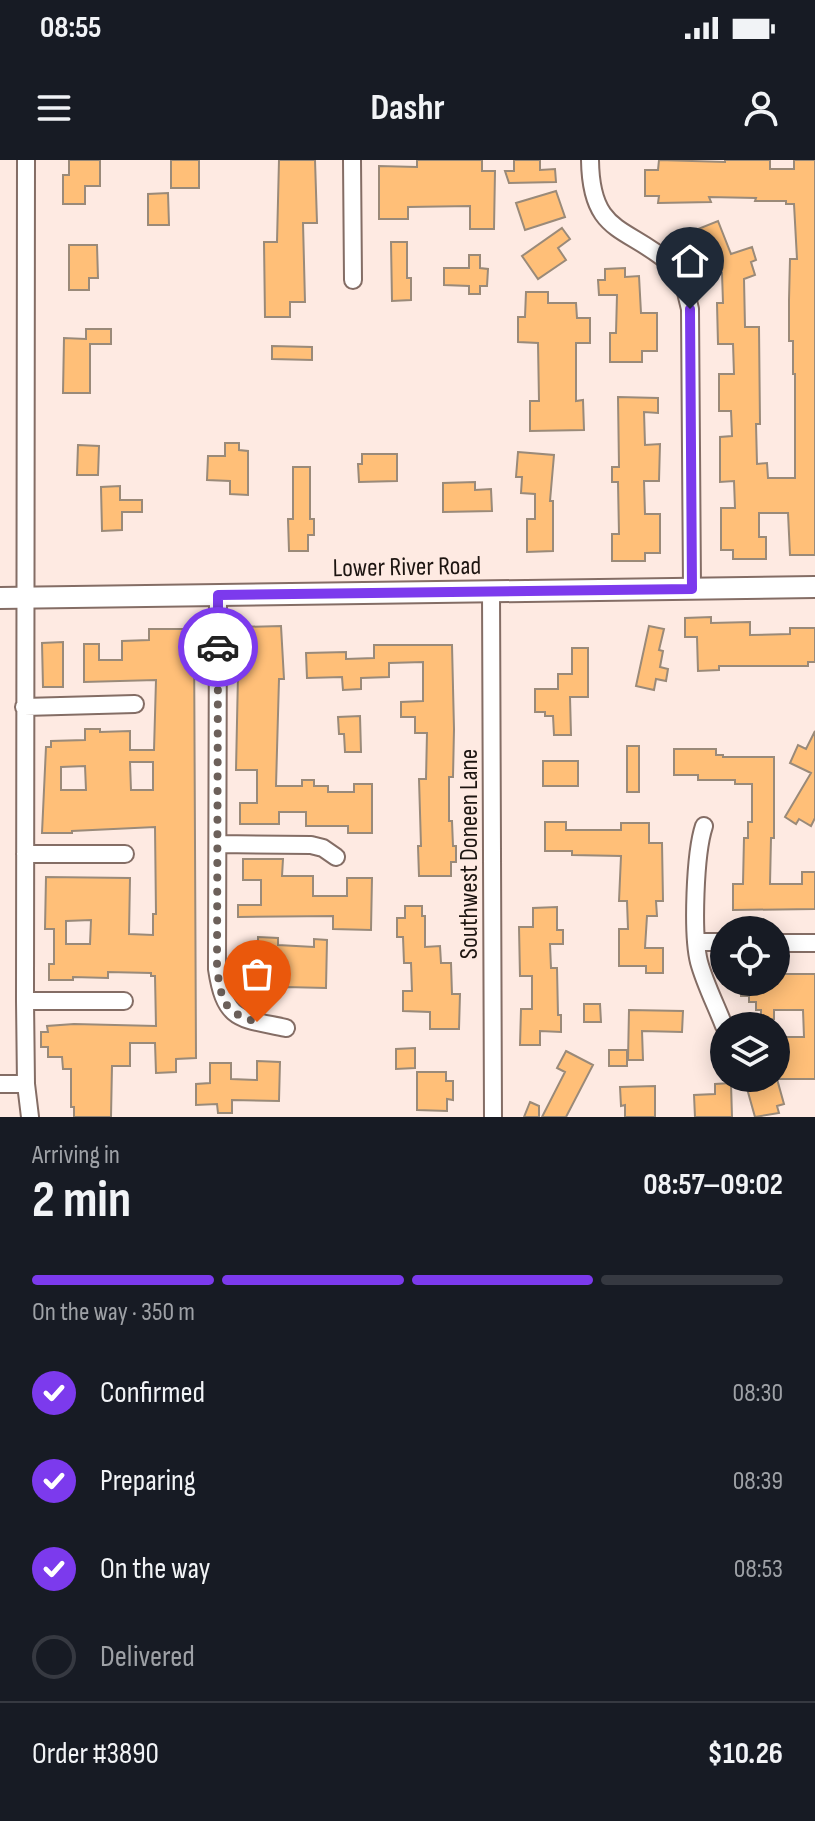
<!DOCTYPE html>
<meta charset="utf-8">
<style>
body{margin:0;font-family:"Sofia Sans Condensed",sans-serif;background:#242831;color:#f1f3f6;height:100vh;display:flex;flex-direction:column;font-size:30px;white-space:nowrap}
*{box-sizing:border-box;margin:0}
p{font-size:26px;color:#9ea1a6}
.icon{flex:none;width:44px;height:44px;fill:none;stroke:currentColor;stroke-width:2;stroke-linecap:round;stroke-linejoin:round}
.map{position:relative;height:957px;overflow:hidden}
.panel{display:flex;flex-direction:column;background:#171b24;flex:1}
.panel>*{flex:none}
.tools{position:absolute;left:710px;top:756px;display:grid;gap:16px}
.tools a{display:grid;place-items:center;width:80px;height:80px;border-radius:50%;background:#171b24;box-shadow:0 4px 20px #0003;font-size:40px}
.pin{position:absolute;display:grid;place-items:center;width:68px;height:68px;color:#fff;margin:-82px -34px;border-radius:50% 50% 50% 0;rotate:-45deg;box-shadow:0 0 8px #0007}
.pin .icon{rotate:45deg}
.courier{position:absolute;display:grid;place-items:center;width:80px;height:80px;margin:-40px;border:6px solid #7c3aed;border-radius:50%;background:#fff;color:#222;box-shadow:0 2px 10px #0007}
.summary em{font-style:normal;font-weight:700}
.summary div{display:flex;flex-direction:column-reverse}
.summary{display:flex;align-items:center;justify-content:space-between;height:136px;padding:0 32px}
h1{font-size:52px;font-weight:700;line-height:60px}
.bar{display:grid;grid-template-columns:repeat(4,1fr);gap:12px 8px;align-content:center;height:96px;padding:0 32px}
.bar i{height:10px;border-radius:6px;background:#363941}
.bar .active{background:#7c3aed}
.bar p{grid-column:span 4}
.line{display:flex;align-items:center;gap:20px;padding:0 32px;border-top:2px solid #363941}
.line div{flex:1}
ol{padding:0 32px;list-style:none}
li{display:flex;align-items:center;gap:24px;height:88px}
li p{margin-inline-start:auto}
li .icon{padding:8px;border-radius:50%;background:#7c3aed;color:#fff;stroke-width:4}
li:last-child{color:#9ea1a6}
li i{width:44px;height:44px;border:4px solid #363941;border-radius:50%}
.status{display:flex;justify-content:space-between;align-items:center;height:56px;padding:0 40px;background:#171b24;direction:ltr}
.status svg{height:22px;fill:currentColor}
header{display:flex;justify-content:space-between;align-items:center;height:104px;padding:0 32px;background:#171b24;font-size:36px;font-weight:700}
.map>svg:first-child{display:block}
.building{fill:#ffbf78;stroke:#9a8a79;stroke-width:2;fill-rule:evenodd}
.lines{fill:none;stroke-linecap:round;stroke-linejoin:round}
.minor-casing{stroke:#846d65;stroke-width:20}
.tertiary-casing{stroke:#846d65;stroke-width:24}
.minor{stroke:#fff;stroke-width:16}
.tertiary{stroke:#fff;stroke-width:20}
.done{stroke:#6c605a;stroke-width:8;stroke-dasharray:0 14.4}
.route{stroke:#7c3aed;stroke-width:10}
.labels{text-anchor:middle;stroke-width:6;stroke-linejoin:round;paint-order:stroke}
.street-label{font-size:26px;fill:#1d1511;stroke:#feeae2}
</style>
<div class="status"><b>08:55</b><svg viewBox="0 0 49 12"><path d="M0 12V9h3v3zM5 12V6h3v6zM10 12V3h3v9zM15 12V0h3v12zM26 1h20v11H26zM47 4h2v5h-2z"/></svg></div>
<header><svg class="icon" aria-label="menu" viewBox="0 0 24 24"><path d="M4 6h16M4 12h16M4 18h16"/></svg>Dashr<svg class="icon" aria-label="person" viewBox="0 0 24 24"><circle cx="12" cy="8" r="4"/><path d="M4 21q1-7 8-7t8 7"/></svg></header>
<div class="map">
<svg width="815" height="957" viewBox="0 0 815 957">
<rect width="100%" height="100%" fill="#feeae2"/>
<path class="building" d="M69,0h31v26h-15v18h-22v-29h6z
M171,0h28v28h-28z
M279,0h36l2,63h-14l2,79h-15v15h-25l-1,-75h13z
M417,0h65v11h13l-1,58h-24v-23l-62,1v12h-29v-53l38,1z
M514,0h26v10l15,-1 1,13 -47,1 -4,-12h9z
M659,0l66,2v-2h45v9h24v-9h21v395h-25l-2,-42h-29v24h7v22h-33v-9h-12v-42h14l-1,-27 -14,1v-45l12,-1 -1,-25h-12v-37h15l-1,-30h-15l-1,-41h6l-1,-30 -10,3 -7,-21 -3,1 -6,-16 6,-2 -4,-9 20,-8 13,33 21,-7 4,13 -5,2 4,13 -11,4 1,48h14l1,97h-4l1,40 10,-1 1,15h27v-104h-2v-33h-4v-41l1,-41h7l-3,-55h-8v-3h-31l1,-3 -47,-1 2,5 -53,1 1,-7h-14v-26h13z
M556,31l9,26 -40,13 -9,-27z
M168,33l1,32h-21v-31z
M562,68l8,11 -12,9 8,12 -28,19 -16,-23z
M391,82h16v36h4v22l-19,1z
M69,85h28l1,33h-9v12h-20z
M469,95h11v13l8,1 -1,17h-7v8h-11v-8l-25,-1v-17h25z
M625,108v9l14,-1 2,37h16v38h-15v11h-32v-29h6l1,-38h-18l-1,-15h7v-11z
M526,132h22v11h28l1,15h13v25h-14v58l7,-1 1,30 -54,1v-30h9l-1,-58 -20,-1v-25h7z
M86,169h25v15h-21v49h-27l1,-55 22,1z
M272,186l40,1v13l-40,-1z
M618,237l40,1v15l-14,-1 1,33 15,-1 -1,37h-15l1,33h15v39h-15v8h-33v-27h7l-1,-52h-6v-15h7z
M225,283h14v7l9,1v44l-18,-1v-13l-23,-1 1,-24h17z
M78,285l21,1 -1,29h-21z
M518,292l36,3 -4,46h3v50l-26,1v-33h8v-25l-14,-1 1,-16h-6z
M362,294h35v27l-38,1 -1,-18h4z
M293,307h17v52h4v16h-6v16h-19l-1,-32h5z
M475,322v8l16,-1 1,22 -49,1v-29z
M120,326v14h22v12h-20v18l-20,1 -1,-44z
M711,457v6l39,-1v13l40,-1v-6h25v34h-7v4h-89v4l-21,1 -1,-34h-12v-19z
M281,466l3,53h-5l-3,107h26v-6h12v6h14v6h26v-8h18v49h-24v-7h-42v-14h-27v12h-39v-21h17v-33h-21l3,-143z
M649,466l15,3 -5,21 4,1 -3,16 8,2 -2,12 -10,-2 -2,11 -18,-4z
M149,469h45l2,429 -20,1v13l-20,1 -1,-30h-25v23h-18l-1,51h-37v-10h-3v-38h-8l-1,-12h-14v-10h-7v-15h7l-1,-6 27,-2 82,2 -1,-50h-4v-3l-43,-1v6l-35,-1v3h-24v-16h5v-35h-9l1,-52 84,1 -1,56 24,1v-21h3l-1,-87 -83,4v2h-30l4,-86h5v-6l34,-1v-11h15v3l30,-1v19h24l2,-70 -72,2v-38h15v16h23v-19l27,-1zM130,602h23v28h-22zM85,606l1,24h-25v-23zM91,760l-1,24h-24v-23z
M63,482v45h-20l-1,-44z
M374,485h78l2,84 -1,48h-4v44h3l1,25h3v16h-5v14h-32l-1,-30h3l-2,-67h7l1,-46h-12v-16h-14v-15l22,-1v-39l-34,1v14l-28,1v11l-18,1 -1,-13 -35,1 -1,-25 40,-1v7l28,-1z
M572,488h16v49h-18l1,38h-17l-1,-19h-8v-4h-10v-23h23v-15h14z
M360,556l1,36h-16l-1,-18h-5l-1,-17z
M815,571v87l-4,8 -12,-7 -3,5 -11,-7 26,-44 -21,-10 8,-18 8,4z
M627,586h12v46h-12z
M674,589h42v6h7v2h51v81h-3l-1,46h32v-12h13v37l-82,1v-26h10l1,-46h4v-16h4v-38h-17v-4h-37v-5h-24z
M543,601h35v25h-35z
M545,662h21v8h55v-7h28v20h13l1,58h-7l1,15h-10l-2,32h18v25h-17v-7h-27v-37h9l-1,-28h-8l2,-45 -49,-1v-4h-27z
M243,699h40l-1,17h31v20h34v-18h25l-1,52 -38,-1v-13l-95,1v-12h23v-25h-18z
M405,746h17v10h3v31l15,-1 1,17h10l1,31h8l-1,35h-29v-17l-27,-1v-20h9l-1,-28h-7l-1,-26h-6v-19h8z
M557,747v23h6v14h-13l1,24h6l1,47h3v17l-21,-1v14h-20l1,-36h11v-33h-12l-1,-49h14v-19z
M258,777l20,1v7l36,2v-8l13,1 -1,48 -41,-1 -47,3 -1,-26h21z
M776,814h39v105h-38l7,25 -7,2 2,7 -24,4 -9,-32 13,-3 -1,-4h18v-41h28l-1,-27h-29v9l-13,1v-10h-5v-8h-7v-6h-8v-14h35z
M584,844h16l1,18h-17z
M629,850l54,1 -1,21 -40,-1 1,29h-15z
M415,888v20l-19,1v-20z
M609,890h18v16h-18z
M566,891l27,14 -27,52h-24l23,-45 -8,-4z
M257,901l23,1 -1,39 -47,-1v13h-14l-1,-9 -21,1v-21l14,-1v-20h21v16l26,1z
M417,912h29v9h7v19l-6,-1v12l-30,-1z
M731,923l1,34h-37l-1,-22 21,-1v-10z
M655,926v31h-30v-12l-4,1 -1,-19z
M530,942l9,4v11h-15z"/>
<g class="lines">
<g class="minor-casing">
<path id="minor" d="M26,0l-1,841 1,83 4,33
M352,0l1,120
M590,0c1,76 37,65 83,106l9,10 8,33 2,280
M491,431l2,526
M218,435l-1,374c8,53 23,49 69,59
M24,547l111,-3
M704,666c-9,27 -12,108 -5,136 6,22 17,43 25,64
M218,684l93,1 12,3 13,9
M25,694h100
M696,782h28
M776,783h39
M25,841h99
M0,924h26"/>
</g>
<g class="tertiary-casing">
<path id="tertiary" d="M0,438l815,-11"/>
</g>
<use href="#minor" class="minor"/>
<use href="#tertiary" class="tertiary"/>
</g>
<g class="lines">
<path class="done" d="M218,487l-1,322c5,33 6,43 40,53"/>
<path class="route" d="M218,487v-52l474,-6 -2,-280"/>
</g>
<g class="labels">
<g class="street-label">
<text transform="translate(407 406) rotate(-1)" y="9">Lower River Road</text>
<text transform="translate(468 694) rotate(-90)" y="9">Southwest Doneen Lane</text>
</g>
</g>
</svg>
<div class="tools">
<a><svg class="icon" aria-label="locate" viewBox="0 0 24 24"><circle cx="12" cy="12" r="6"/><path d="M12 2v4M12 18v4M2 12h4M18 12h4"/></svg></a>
<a><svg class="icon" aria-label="layers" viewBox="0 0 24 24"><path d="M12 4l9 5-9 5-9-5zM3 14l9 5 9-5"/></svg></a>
</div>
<div class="pin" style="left:257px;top:862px;background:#ea580c"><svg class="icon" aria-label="bag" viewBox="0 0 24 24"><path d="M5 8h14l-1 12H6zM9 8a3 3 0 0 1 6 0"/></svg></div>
<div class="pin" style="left:690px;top:149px;background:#1f2937"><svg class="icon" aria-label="home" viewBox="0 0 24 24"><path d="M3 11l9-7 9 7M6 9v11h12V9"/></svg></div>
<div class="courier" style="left:218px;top:487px"><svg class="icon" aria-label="car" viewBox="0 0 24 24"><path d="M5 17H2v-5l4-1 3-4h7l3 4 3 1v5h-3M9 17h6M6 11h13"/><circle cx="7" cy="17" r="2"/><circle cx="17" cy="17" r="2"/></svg></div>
</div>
<section class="panel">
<div class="summary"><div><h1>2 min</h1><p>Arriving in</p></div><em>08:57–09:02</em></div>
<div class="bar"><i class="active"></i><i class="active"></i><i class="active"></i><i></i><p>On the way · 350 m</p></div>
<ol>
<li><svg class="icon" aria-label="check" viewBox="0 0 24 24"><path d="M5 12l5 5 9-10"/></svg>Confirmed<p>08:30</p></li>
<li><svg class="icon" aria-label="check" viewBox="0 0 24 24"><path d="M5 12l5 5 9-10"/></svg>Preparing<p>08:39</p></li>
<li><svg class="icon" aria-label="check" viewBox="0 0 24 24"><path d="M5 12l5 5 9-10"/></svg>On the way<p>08:53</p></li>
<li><i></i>Delivered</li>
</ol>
<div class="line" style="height:104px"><div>Order #3890</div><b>$10.26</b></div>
</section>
